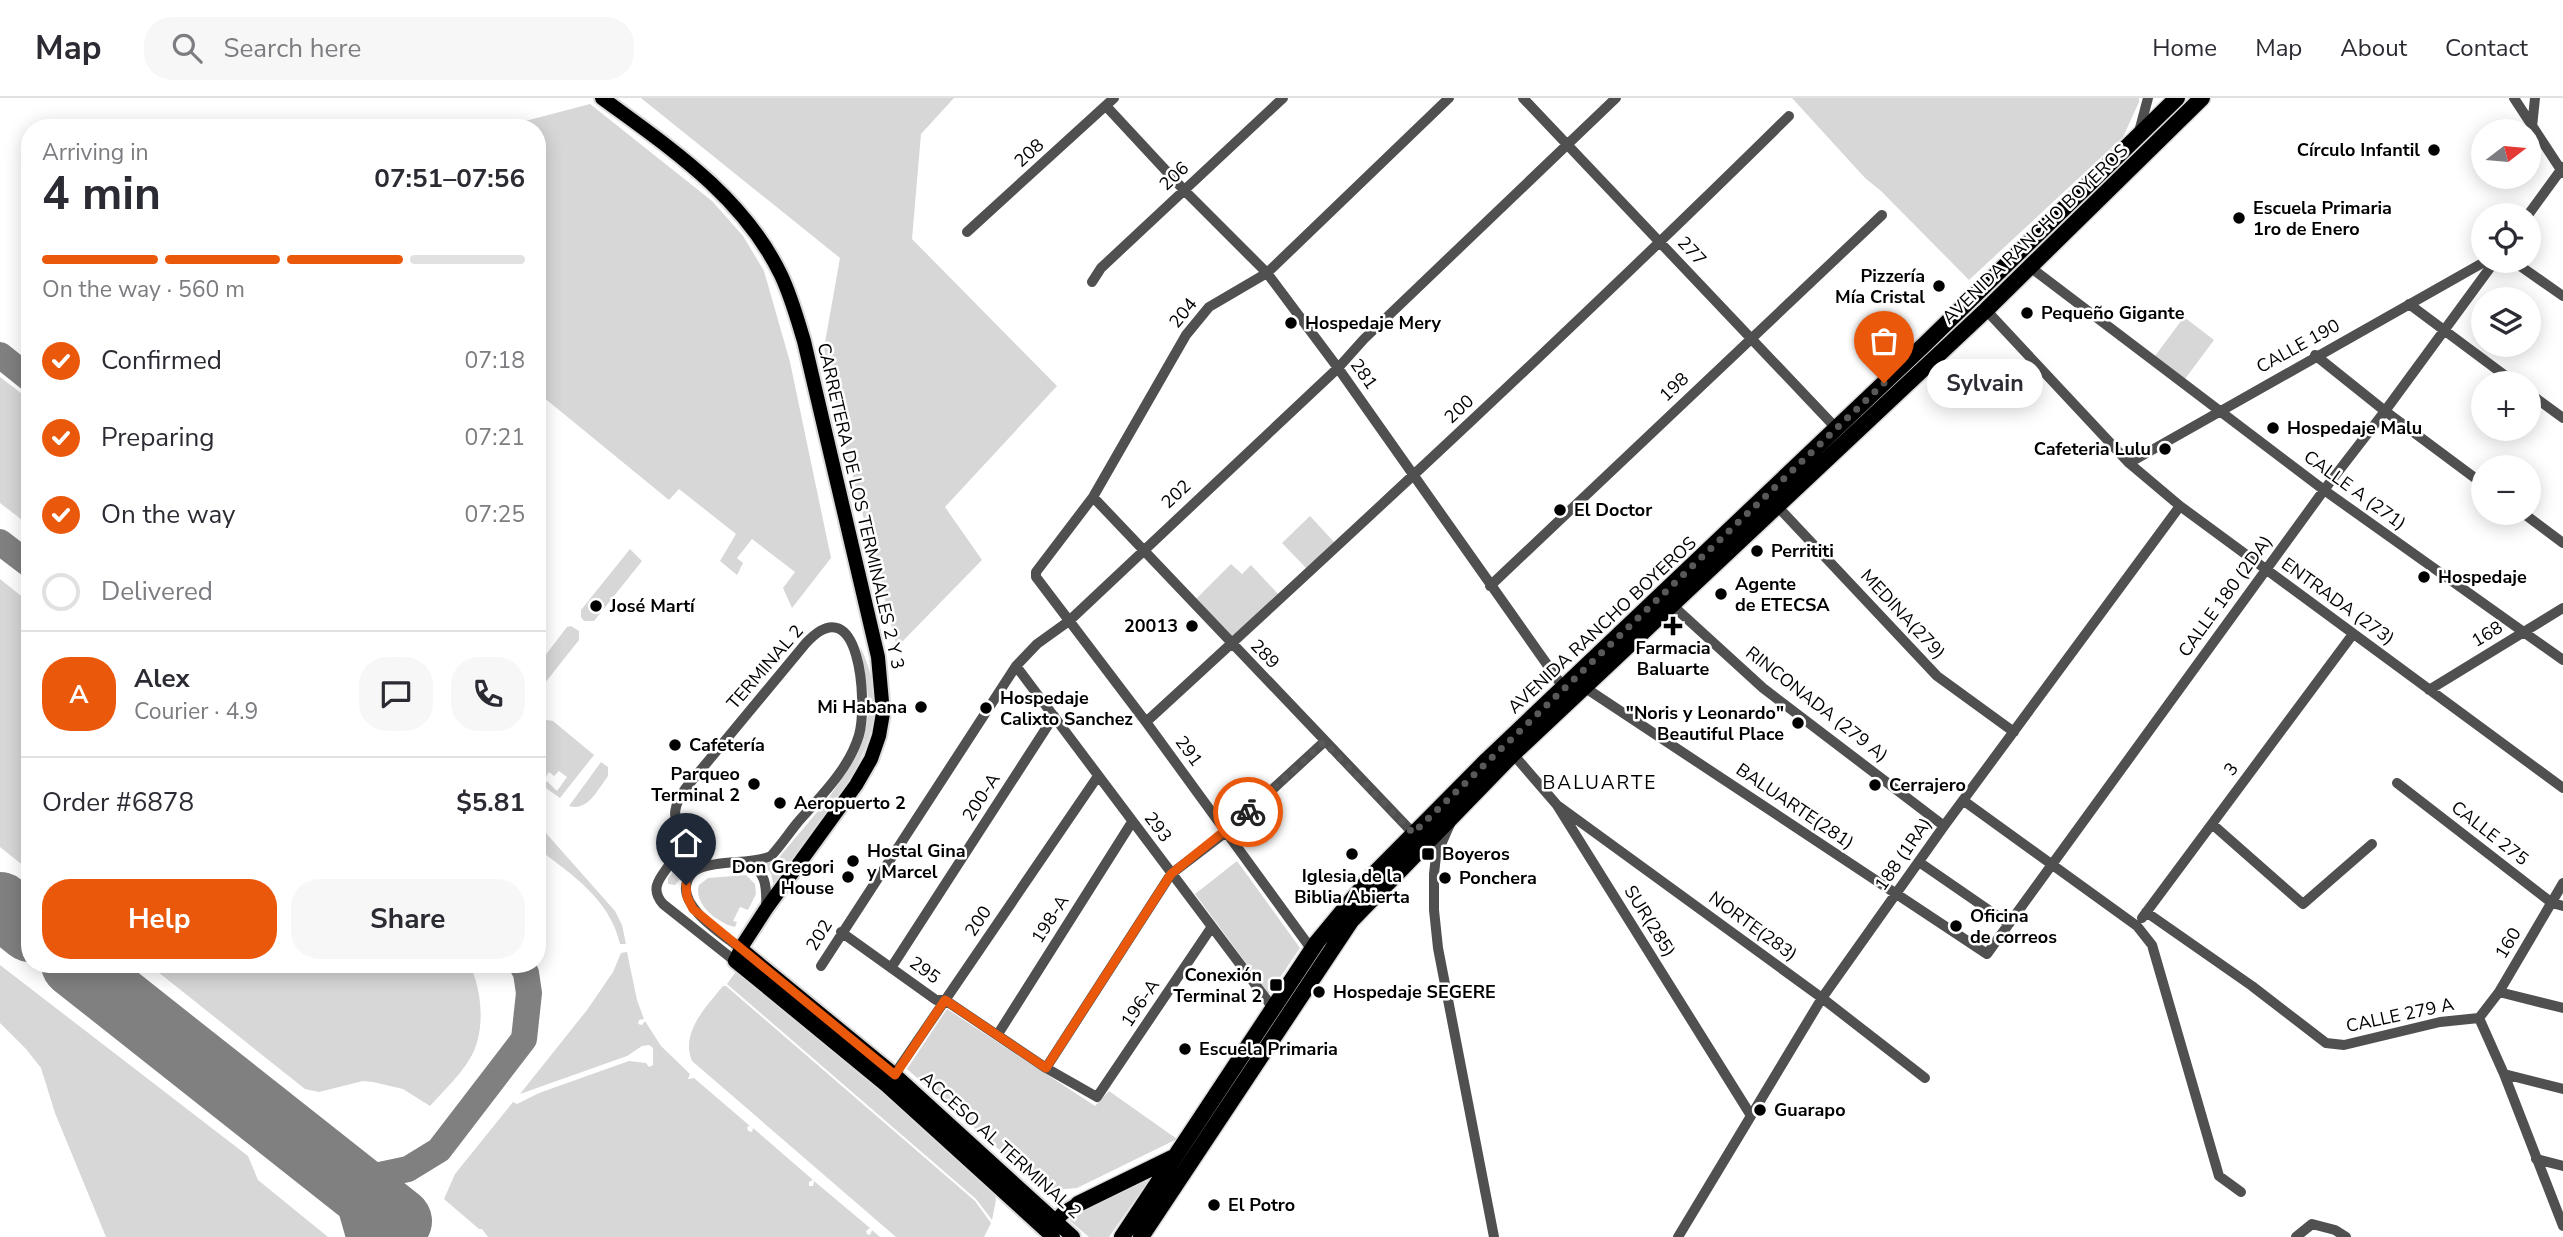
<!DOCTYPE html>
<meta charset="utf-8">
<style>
body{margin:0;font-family:"Nunito Sans",sans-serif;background:#f7f7f7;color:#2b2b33;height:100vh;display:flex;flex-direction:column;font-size:26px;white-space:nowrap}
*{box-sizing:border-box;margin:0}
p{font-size:23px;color:#7c7c81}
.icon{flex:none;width:38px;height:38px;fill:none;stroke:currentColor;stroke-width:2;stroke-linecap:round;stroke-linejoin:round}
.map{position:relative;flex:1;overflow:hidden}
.side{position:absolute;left:21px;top:21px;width:525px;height:854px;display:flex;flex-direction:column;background:#fff;border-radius:28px;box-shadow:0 4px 18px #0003}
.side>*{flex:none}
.needle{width:46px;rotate:74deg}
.tools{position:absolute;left:2471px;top:21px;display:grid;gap:14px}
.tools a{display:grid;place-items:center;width:70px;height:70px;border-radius:50%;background:#fff;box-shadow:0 4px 18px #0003;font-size:35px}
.pin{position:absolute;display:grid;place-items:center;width:60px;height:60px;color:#fff;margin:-72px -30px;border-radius:50% 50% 50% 0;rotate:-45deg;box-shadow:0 0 7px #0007}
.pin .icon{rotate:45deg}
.courier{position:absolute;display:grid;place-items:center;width:70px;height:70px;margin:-35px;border:5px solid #ea580c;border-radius:50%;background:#fff;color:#222;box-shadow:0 2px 9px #0007}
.bubble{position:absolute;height:49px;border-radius:24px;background:#fff;box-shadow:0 4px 18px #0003;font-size:23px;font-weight:700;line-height:49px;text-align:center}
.summary em{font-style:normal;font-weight:700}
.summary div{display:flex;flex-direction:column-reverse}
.summary{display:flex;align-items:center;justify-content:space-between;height:119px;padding:0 21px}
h1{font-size:46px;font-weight:700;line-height:52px}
.bar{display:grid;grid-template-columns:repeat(4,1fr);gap:10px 7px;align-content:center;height:84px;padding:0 21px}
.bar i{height:9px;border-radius:5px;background:#e1e1e2}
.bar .current{background:#ea580c}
.bar p{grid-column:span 4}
.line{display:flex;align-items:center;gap:18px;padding:0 21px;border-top:2px solid #e1e1e2}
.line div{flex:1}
.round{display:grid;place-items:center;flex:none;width:74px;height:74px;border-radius:28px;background:#f7f7f7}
ol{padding:0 21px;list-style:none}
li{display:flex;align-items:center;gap:21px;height:77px}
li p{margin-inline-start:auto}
li .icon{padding:7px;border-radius:50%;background:#ea580c;color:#fff;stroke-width:4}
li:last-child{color:#7c7c81}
li i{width:38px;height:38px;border:4px solid #e1e1e2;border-radius:50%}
.button{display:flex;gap:14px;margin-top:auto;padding:14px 21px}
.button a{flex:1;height:80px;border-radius:28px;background:#ea580c;color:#fff;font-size:28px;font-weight:700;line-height:80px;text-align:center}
.button a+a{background:#f7f7f7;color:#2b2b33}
header{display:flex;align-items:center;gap:42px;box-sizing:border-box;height:98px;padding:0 35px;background:#fff;border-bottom:2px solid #e1e1e2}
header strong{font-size:33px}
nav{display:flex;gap:38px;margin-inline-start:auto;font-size:24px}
.search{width:490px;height:63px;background:#f7f7f7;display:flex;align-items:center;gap:18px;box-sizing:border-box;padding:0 24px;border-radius:28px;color:#7c7c81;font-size:26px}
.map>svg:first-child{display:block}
.green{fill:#d7d7d7}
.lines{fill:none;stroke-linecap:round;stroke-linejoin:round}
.taxiway{stroke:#808080;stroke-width:26}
.runway{stroke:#808080;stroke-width:66}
.major-casing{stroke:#dbdbdb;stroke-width:18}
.highway-casing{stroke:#dbdbdb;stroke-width:19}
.minor{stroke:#505050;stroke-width:10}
.major{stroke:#000;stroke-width:14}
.highway{stroke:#000;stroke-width:16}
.done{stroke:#595959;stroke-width:7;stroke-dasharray:0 12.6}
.route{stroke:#ea580c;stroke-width:9}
.poi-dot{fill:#000;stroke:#fff;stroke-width:2.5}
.labels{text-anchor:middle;stroke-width:5;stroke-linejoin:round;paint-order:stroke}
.poi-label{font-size:18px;font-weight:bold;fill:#000;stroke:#fff;text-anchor:start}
.street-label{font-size:18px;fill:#000;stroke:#fff}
.neighbourhood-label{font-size:19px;letter-spacing:2px;fill:#000;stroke:#fff}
</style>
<header>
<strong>Map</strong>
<div class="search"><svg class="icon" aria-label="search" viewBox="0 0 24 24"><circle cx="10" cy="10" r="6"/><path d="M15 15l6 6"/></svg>Search here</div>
<nav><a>Home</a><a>Map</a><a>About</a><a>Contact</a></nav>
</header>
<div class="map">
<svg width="2563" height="1139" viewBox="0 0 2563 1139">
<rect width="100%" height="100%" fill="#fff"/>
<path class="green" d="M641,0h313l-33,36 -9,105 145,147 -112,121 37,53 -85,87 -57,-221 -16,-78 16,-90z
M1792,0h347v4l-16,35 -154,143 -88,-89 -16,-13z
M590,6l122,97 31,35 21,35 26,91 41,196 -39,50 -9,-20 12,-16 -43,-33 -15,19 6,5 -6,12 -17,-14 16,-27 -57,-45 -10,11 -132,-108v-264h-39z
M2184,219l30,23 -29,39 -30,-23z
M0,279l30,23v126l-30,-23z
M1310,418l24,26 -27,27 -25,-26z
M630,451l12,12 -48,60h-10l-3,-4v-7z
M1231,466l11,10 9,-9 28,30 -46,44 -37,-40z
M0,481l30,24v268l-30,-24z
M571,528l8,5v9l-42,53v-27l30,-39z
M860,548c32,68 6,111 -33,167 -18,25 -36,49 -53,74l-3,-13 -7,-10 14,-5c33,-42 88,-94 90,-149 1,-22 -5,-43 -8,-64z
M547,622l6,1 41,34 -34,43 -17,-12 4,-5 10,10 10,-14 -8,-6 -5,5 -5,-4 -8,12 -4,-3v-57l3,-3z
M601,664l7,5v9c-10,13 -20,36 -39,30z
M537,725l78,88 7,14 4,19h-6c-10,-45 -49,-70 -83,-96z
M698,743l6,1 -1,8 -28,35 -7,-1v-6z
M1237,763l63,87 -31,46 -74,-100z
M746,777l9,9 1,10 -8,16 -8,-3 -7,14 4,1 -2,5c-17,-4 -42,-23 -36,-42l9,-7z
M627,854l10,48 7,19 -5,1 -1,4 4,1 3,-4 16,25 29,28 -2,5 6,-1 56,48 -3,1 1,4 4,1 1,-4 60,52 -4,2v4h4l1,-5 56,47 -4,3 1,3 3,1 2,-5 8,7h-392l-6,-8h-3l-35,-30 11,-25 58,-72 4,2 22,-11 90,-32 17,2 3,4 4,-2v-17l-4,-3 -7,1 -15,10 -107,38 67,-84 26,-38 8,-19z
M148,866h321c14,26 17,71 0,96 -10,17 -26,31 -39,46l-27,-17 -30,-7 -10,-1 -44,11 -14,-3z
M0,867l248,191 10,24 70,57h-222l-51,-124 -14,-45 -15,-19 -26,-26z
M739,874l159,130 96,89 2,9 -4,20 -16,-21 -249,-215 8,-11z
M723,888h3l249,215 16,22 -7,14h-88l-204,-176c-12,-29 15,-55 31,-75z
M947,911l148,97 14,-15 68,48 -100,49 -24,2 -18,-9 -128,-112z
M1149,1082l-40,57h-20l-19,-16v-5l4,-5z"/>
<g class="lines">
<path class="taxiway" d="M0,257l30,24
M0,444l30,23
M320,1061l38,17h17l33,-7 31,-19 85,-111 5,-46 -3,-20 -5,-9
M323,1064l22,26 14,49"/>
<path class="runway" d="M0,807l30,24
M74,866l325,257"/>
<g class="major-casing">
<path id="major" d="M602,0c68,50 141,98 179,177 10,21 16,43 23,66l74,316 5,56 -4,23 -8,23 -15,26 -90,124 -22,34 -9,18 151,124 167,152
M741,851l154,126 178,162
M1050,1129l13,-14 15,-9"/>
</g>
<g class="highway-casing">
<path id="highway" d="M1078,1106l94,-46
M1122,1139l195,-295 53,-64 117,-118 438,-416 252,-246
M1141,1139l210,-316 162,-167 473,-444 216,-212"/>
</g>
<path class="minor" d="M1523,0l313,330
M2514,0l49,75
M1106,8l78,84 83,83 71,95 225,319
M2532,29l3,-29
M2139,34l9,-34
M2528,117l35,-48
M967,134l147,-134
M2513,163l50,35
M2030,169l294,223 239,170
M1092,184l9,-14 182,-170
M2409,206l106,79
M1986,212l143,153 51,43 383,282
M2315,257l70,56 98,73
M2529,295l34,25
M2129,365l357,-202
M1093,399l320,336
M1778,409l159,169 77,56
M2523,415l40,30
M1490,488l392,-371
M1672,507l91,83 181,138
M1016,568l257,342
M1584,589l403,267 337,-464 61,-79 110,-150
M2429,592l134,-82
M1146,624c217,-199 433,-399 643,-606
M1513,656l44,51 193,309
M2397,685l155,120 11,3
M1964,703l173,125 15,19 67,231 22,16
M1557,707l265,193 103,80
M1450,726l-14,32 -2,18v36l4,38 56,289
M2212,726l91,80 69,-60
M743,764c24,5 24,27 23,47
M1919,764l90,62
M2146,814l106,74 74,57 18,2 96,-23 39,-4 25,56 59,152
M2142,820l211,-284
M841,834l95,68h9l101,68 51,29 114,-169
M1312,852l-166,-228 -110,-145v-5l57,-75 93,-162 23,-28 58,-34 182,-175
M735,863l-72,-57c-18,-21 6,-31 13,-52 8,-27 -12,-33 9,-63l121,-146c54,-58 62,60 53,92 -10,34 -38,61 -61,87 -9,11 -17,23 -27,34 -16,7 -37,5 -54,8 -12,2 -26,4 -30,18 -9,25 37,53 54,67
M821,868l195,-300 21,-22 32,-23 269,-253 26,-29 252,-241
M891,870l163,-252
M2499,894l64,16
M2479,920l20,-26 64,-109
M998,936l134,-212
M1046,970l125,-194 55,-42 98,-90
M2504,976l59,15
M890,983l208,-305
M2536,1061l27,7
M1678,1139l144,-239 122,-172 236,-320
M2296,1139l16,-13 23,6 11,7"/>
<use href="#major" class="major"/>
<use href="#highway" class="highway"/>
</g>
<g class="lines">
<path class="done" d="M1248,714l76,-70 89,91 471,-450"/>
<path class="route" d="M686,787l1,12 6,12 202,166 50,-75 101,68 125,-194 77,-62"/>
</g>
<g class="poi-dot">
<circle cx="2434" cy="52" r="7"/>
<circle cx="2239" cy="120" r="7"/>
<circle cx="1939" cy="188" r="7"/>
<circle cx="2027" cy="215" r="7"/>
<circle cx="1291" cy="225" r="7"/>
<circle cx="2273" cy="330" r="7"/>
<circle cx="2165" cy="351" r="7"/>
<circle cx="1560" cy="412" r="7"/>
<circle cx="1757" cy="453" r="7"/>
<circle cx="2424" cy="479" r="7"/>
<circle cx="1721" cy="496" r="7"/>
<circle cx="596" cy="508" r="7"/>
<circle cx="1192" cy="528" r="7"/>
<path d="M1669.5 517.5h7v7h7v7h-7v7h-7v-7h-7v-7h7z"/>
<circle cx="921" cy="609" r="7"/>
<circle cx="986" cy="610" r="7"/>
<circle cx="1798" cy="625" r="7"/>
<circle cx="675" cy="647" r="7"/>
<circle cx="754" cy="686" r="7"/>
<circle cx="1875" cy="687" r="7"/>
<circle cx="780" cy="705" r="7"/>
<circle cx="1352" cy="756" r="7"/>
<rect x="1421" y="749" width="14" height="14" rx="3.5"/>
<circle cx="853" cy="763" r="7"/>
<circle cx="848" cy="779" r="7"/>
<circle cx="1445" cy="780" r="7"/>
<circle cx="1956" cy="828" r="7"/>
<rect x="1269" y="880" width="14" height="14" rx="3.5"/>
<circle cx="1319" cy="894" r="7"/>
<circle cx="1185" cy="951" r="7"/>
<circle cx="1760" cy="1012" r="7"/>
<circle cx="1214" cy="1107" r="7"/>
</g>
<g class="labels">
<g class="poi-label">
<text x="2420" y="58" text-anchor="end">Círculo Infantil</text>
<text x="2253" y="116">Escuela Primaria<tspan x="2253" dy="21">1ro de Enero</tspan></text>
<text x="1925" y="184" text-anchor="end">Pizzería<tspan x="1925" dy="21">Mía Cristal</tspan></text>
<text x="2041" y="221">Pequeño Gigante</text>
<text x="1305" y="231">Hospedaje Mery</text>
<text x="2287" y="336">Hospedaje Malu</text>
<text x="2151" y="357" text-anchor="end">Cafeteria Lulu</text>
<text x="1574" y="418">El Doctor</text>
<text x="1771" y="459">Perrititi</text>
<text x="2438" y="485">Hospedaje</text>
<text x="1735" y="492">Agente<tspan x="1735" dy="21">de ETECSA</tspan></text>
<text x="610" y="514">José Martí</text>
<text x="1178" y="534" text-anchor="end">20013</text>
<text x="1673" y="556" text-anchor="middle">Farmacia<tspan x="1673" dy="21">Baluarte</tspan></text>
<text x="1000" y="606">Hospedaje<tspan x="1000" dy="21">Calixto Sanchez</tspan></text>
<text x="907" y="615" text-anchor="end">Mi Habana</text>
<text x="1784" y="621" text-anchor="end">"Noris y Leonardo"<tspan x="1784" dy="21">Beautiful Place</tspan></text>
<text x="689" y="653">Cafetería</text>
<text x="740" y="682" text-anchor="end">Parqueo<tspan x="740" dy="21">Terminal 2</tspan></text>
<text x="1889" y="693">Cerrajero</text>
<text x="794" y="711">Aeropuerto 2</text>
<text x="867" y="759">Hostal Gina<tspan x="867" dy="21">y Marcel</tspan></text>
<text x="1442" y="762">Boyeros</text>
<text x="834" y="775" text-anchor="end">Don Gregori<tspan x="834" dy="21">House</tspan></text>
<text x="1352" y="784" text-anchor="middle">Iglesia de la<tspan x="1352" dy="21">Biblia Abierta</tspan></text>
<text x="1459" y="786">Ponchera</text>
<text x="1970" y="824">Oficina<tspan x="1970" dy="21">de correos</tspan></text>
<text x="1262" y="883" text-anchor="end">Conexión<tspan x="1262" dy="21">Terminal 2</tspan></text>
<text x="1333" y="900">Hospedaje SEGERE</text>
<text x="1199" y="957">Escuela Primaria</text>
<text x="1774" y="1018">Guarapo</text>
<text x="1228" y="1113">El Potro</text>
</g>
<g class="street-label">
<text transform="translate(1029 55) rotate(-42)" y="6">208</text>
<text transform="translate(1174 78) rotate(-43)" y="6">206</text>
<text transform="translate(2035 136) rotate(-44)" y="6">AVENIDA RANCHO BOYEROS</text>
<text transform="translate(1692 153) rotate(47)" y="6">277</text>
<text transform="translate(1183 215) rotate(-51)" y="6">204</text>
<text transform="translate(2298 248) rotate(-29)" y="6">CALLE 190</text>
<text transform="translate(1364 276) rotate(55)" y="6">281</text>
<text transform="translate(1674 289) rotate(-44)" y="6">198</text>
<text transform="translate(1459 311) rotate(-43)" y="6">200</text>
<text transform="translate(2355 392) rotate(36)" y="6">CALLE A (271)</text>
<text transform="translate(1176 396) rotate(-43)" y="6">202</text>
<text transform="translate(861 408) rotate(77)" y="6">CARRETERA DE LOS TERMINALES 2 Y 3</text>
<text transform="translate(2225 498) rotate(-54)" y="6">CALLE 180 (2DA)</text>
<text transform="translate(2338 503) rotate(36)" y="6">ENTRADA (273)</text>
<text transform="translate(1903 516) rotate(47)" y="6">MEDINA(279)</text>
<text transform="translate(1602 527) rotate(-43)" y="6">AVENIDA RANCHO BOYEROS</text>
<text transform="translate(2487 536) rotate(-31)" y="6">168</text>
<text transform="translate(1265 556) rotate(46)" y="6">289</text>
<text transform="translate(765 569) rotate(-49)" y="6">TERMINAL 2</text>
<text transform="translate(1817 606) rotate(38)" y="6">RINCONADA (279 A)</text>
<text transform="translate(1189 653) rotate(54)" y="6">291</text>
<text transform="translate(2231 671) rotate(-53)" y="6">3</text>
<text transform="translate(981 699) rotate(-57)" y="6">200-A</text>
<text transform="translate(1795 708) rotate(34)" y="6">BALUARTE(281)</text>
<text transform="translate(1158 729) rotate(53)" y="6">293</text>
<text transform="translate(2490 735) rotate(38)" y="6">CALLE 275</text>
<text transform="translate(1903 756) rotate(-55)" y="6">188 (1RA)</text>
<text transform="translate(1050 821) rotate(-58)" y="6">198-A</text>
<text transform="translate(978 823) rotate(-56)" y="6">200</text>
<text transform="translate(1650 823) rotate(58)" y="6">SUR(285)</text>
<text transform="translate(1753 828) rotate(36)" y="6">NORTE(283)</text>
<text transform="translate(819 837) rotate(-58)" y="6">202</text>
<text transform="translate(2508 845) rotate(-59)" y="6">160</text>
<text transform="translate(925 872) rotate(36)" y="6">295</text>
<text transform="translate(1140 905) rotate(-56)" y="6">196-A</text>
<text transform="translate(2400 917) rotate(-12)" y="6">CALLE 279 A</text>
<text transform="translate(1001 1047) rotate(42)" y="6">ACCESO AL TERMINAL 2</text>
</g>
<g class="neighbourhood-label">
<text x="1600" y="691">BALUARTE</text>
</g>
</g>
</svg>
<div class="tools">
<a><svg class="needle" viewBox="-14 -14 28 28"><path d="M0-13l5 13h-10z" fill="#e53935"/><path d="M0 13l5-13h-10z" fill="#7c7c81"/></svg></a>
<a><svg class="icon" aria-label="locate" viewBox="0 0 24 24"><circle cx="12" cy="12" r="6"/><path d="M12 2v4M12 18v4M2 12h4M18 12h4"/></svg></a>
<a><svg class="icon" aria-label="layers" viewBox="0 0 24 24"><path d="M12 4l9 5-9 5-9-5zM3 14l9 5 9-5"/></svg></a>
<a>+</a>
<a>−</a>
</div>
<div class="pin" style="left:1884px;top:285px;background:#ea580c"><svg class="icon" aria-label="bag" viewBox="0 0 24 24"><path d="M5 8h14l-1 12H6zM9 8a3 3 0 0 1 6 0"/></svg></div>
<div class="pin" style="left:686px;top:787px;background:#1f2937"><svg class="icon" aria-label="home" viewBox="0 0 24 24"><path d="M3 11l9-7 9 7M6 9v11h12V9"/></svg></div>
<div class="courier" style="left:1248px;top:714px"><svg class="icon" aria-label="bike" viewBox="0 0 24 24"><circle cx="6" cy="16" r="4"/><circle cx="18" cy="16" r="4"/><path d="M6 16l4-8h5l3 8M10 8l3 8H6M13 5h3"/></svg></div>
<div class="bubble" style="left:1927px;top:261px;width:116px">Sylvain</div>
<section class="side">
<div class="summary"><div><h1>4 min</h1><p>Arriving in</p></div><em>07:51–07:56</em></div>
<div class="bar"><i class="current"></i><i class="current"></i><i class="current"></i><i></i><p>On the way · 560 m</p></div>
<ol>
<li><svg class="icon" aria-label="check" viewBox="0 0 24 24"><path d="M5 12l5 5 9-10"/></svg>Confirmed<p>07:18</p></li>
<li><svg class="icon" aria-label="check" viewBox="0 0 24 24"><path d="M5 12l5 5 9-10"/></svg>Preparing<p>07:21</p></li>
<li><svg class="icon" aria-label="check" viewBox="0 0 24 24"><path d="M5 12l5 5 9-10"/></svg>On the way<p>07:25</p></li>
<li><i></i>Delivered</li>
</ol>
<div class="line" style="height:126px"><b class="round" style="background:#ea580c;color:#fff">A</b><div><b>Alex</b><p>Courier · 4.9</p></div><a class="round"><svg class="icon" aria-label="chat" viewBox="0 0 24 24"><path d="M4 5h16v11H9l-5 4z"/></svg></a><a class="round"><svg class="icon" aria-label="phone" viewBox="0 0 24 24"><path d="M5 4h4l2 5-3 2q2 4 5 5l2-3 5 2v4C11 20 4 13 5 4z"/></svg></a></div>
<div class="line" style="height:91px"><div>Order #6878</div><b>$5.81</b></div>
<div class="button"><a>Help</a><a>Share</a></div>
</section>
</div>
